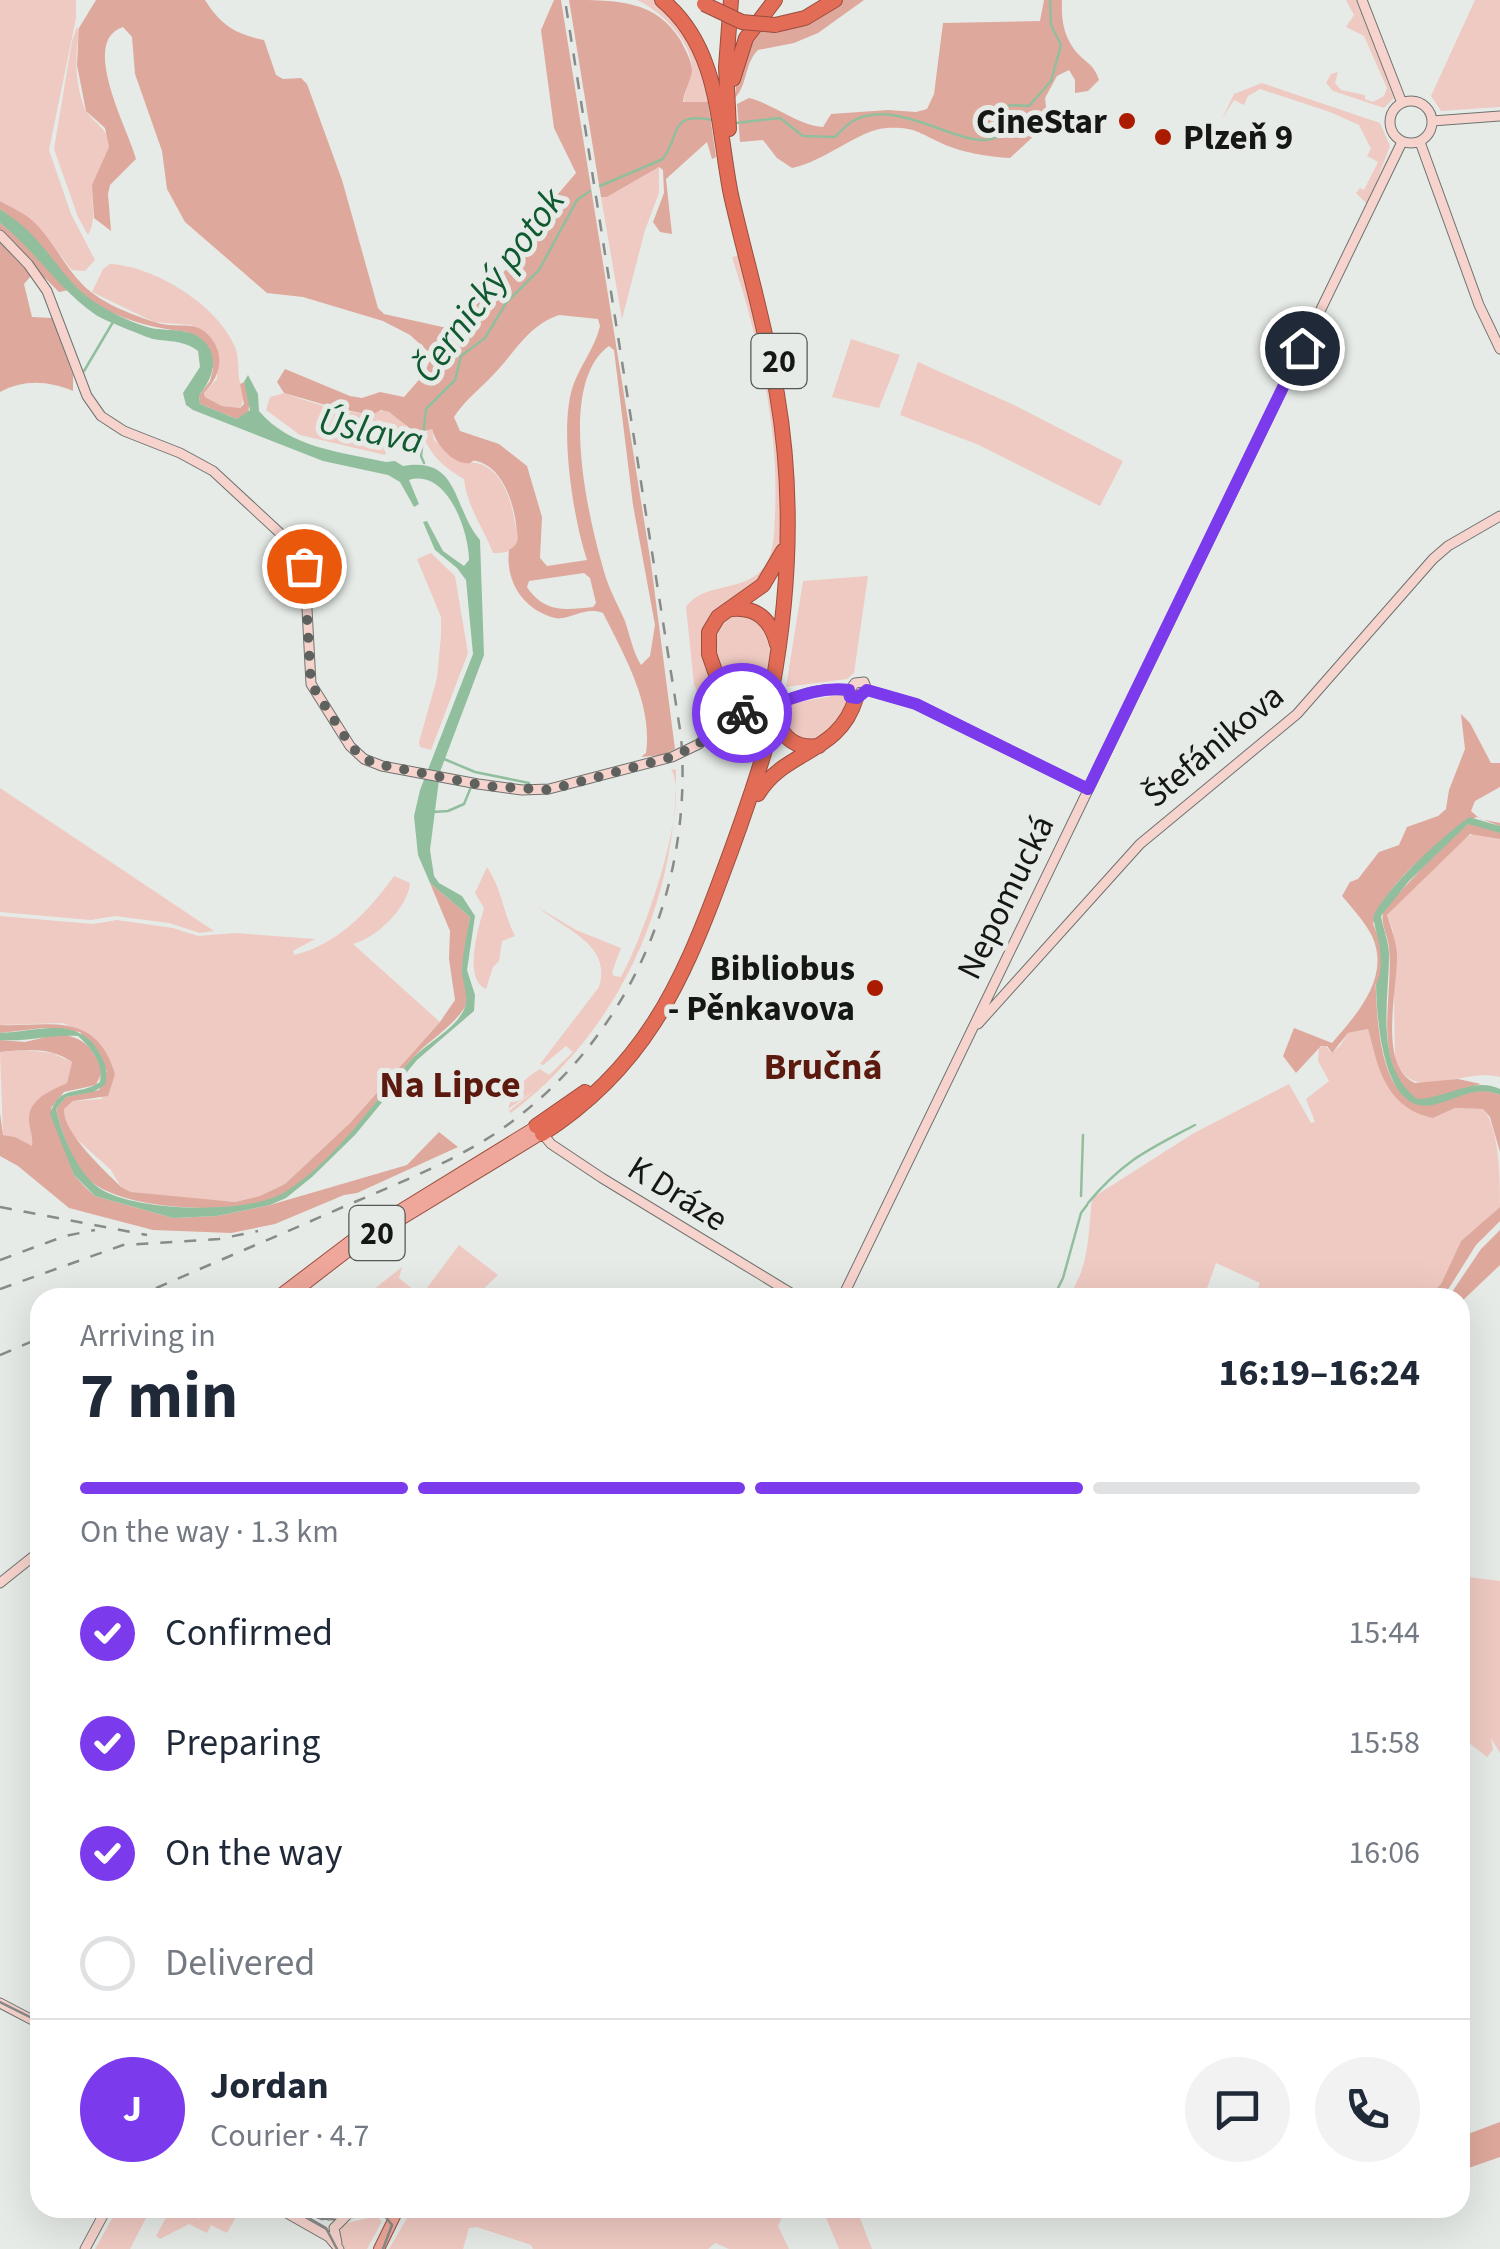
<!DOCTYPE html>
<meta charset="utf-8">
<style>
body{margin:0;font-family:"Source Sans 3",sans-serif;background:#f2f2f3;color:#1f2937;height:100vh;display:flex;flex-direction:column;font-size:38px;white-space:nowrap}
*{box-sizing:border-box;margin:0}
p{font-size:32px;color:#747a83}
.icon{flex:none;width:55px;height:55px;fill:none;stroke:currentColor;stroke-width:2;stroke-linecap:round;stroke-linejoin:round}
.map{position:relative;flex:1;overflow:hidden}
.panel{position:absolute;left:30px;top:1288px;width:1440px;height:930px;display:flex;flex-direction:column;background:#fff;border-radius:30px;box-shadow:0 10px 40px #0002}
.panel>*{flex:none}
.pin{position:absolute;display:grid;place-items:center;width:85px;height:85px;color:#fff;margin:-42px;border:5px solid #fff;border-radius:50%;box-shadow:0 2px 10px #0007}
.courier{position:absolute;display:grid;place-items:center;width:100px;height:100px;margin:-50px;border:8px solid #7c3aed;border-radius:50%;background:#fff;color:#222;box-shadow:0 2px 12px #0007}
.head em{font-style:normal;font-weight:700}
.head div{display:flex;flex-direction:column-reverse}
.head{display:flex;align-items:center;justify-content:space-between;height:170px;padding:0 50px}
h1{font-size:65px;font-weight:700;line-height:75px}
.bar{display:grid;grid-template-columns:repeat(4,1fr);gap:15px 10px;align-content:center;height:120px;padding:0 50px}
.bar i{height:12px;border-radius:8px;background:#e0e1e3}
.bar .selected{background:#7c3aed}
.bar p{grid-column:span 4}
.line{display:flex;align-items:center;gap:25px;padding:0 50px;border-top:2px solid #e0e1e3}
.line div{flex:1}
.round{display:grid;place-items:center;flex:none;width:105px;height:105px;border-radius:52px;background:#f2f2f3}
ol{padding:0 50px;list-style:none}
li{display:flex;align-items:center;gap:30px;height:110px}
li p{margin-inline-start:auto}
li .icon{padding:10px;border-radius:50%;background:#7c3aed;color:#fff;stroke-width:4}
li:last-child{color:#747a83}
li i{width:55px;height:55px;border:5px solid #e0e1e3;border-radius:50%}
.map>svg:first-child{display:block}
.green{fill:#efcac2}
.forest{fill:#dfa89c;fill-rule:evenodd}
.water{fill:#91bf9e}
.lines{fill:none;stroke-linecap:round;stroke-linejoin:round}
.stream{stroke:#91bf9e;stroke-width:2.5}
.secondary-casing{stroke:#6e7370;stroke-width:11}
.primary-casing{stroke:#9a4e3f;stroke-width:12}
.highway-casing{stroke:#9a4e3f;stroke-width:16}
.secondary{stroke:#f6d3cc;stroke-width:9}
.primary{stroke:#eea79a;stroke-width:10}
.highway{stroke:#e26c56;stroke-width:14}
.tram{stroke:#888b88;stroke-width:2.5}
.rail{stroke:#888b88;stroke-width:2.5;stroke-dasharray:12 12;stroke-linecap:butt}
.highway-bridge-casing{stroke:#9a4e3f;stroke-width:16;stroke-linecap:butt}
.highway-bridge{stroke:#e26c56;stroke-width:14}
.done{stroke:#5e615e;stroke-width:10;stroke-dasharray:0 18}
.route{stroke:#7c3aed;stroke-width:12}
.poi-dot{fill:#aa1b00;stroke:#e6ebe7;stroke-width:4}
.labels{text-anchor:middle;stroke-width:10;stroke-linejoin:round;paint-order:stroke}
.shield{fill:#e6ebe7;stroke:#545754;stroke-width:2.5}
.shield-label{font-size:32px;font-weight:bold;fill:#151715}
.poi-label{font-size:35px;font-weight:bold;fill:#151715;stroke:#e6ebe7;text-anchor:end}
.street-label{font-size:35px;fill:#151715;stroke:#e6ebe7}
.water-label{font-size:38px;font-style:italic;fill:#0f5a31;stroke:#e6ebe7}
.neighbourhood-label{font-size:38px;font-weight:bold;fill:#5c190d;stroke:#e6ebe7}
</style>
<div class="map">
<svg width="1500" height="2249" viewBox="0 0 1500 2249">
<rect width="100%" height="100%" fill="#e6ebe7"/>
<path class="green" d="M0,0h76v18l-27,132 22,64 24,46 -10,11 -13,-1 -40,-50 -32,-19z
M637,0h19c25,26 55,64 52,102h-24c0,-11 7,-21 8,-32 1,-28 -32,-60 -55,-70z
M1346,0h11l37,98 -10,10 -51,-17 -7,-8 5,-9 7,-2 -3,11 6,7 24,5v4l8,3 11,-6 3,-8 -23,-52 -18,-9 8,-12z
M1475,0h25v107l-59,4 -10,-15z
M77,27l4,5c-8,21 -5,56 4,77 8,15 24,18 24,38 0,15 -13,28 -16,44 -2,16 4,28 -5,44l-10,-18 -24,-68 18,-108z
M1262,83l118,40 10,23 -13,34 16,-34 -25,59 -12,-12 4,-5 4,2 14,-28 -11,-6 4,-7 -12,-24 -29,-13 -70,-23 -12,7 -4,9 -10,-5 -12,19 12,-25z
M659,167v26l-14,37 -23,89 -21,-122h6z
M740,255c14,62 65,261 33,313 -10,16 -45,36 -60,48l2,76 -2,5 -8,3 -5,-2 -6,-14 -8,-77c18,-26 59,-13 79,-41 10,-16 9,-34 10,-52 4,-87 -16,-174 -43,-257z
M110,264c44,2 108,41 125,83 4,10 3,21 4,31 2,12 7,19 1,30l-18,-2 -17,-9 -1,-4 13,-14v-32l-26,-22 -37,-3 -62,-30 11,-23z
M851,339l49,16 -21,53 -47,-11z
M918,362l96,43 109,56 -23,45 -121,-61 -79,-30z
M284,393c25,9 54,18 81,21 8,0 15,-6 23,-2 13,6 24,18 26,30l-4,2 -9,-8 -11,-2 -5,21 -85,-20 -34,-25 4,-13z
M429,428l3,1 2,11 30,23c34,-5 47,33 51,60 2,8 7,16 1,23 -6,7 -15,7 -23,7 -10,-26 -26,-46 -29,-74 -19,-11 -31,-21 -40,-41z
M431,553l24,23 13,77 -37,97 -11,-3 -1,-5 18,-64 4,-42v-19l-24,-58z
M868,576l-14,97 -7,6 -61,8 17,-106z
M740,611l30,19 2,21 -10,48 -15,7 -8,-2c-10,-18 -33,-55 -26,-76 3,-9 19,-13 27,-17z
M838,695l6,1 5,11 -23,30 -26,7 -20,-26 2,-9 6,-5z
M671,769l5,1c1,134 -58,262 -165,343l-2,-2 25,-20 -26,18c5,-18 16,-31 32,-40l9,6 24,-23 -7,-6 -23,19 -3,-1 59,-77c13,-42 -32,-56 -60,-79l37,22 45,18 -9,24 2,4 7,1c20,-34 71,-175 50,-208z
M0,788l214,143 -14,2 -31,-10 -54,-7 -24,4 -91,-8z
M1474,833l26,6v238c-40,-10 -86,29 -105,-17l-2,-129 -6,-16 76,-76z
M487,867c15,22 16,46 28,69l-13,5 -3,20 -6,6 -7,22c-23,-10 -8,-60 -2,-81l-9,-15z
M394,876l16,7c-2,25 -34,55 -57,61l87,78 -90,101 -65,61 -24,12 -26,6 -57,-4 -47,-6 -10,-5 -10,-17 -39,-35 -8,-15v-11l9,-8 29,-2 -9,-61 -30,-15 -63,2v-109l93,8 24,-4 56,8 25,8 37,-3 80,6 -22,12 1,4c43,-10 75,-44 100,-79z
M1368,1029c8,37 22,80 65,89l22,-10 28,1c17,19 17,71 17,98l-39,34 -20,43 -16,13h-170l5,-14 -44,-20 -12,34 -137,1c23,-30 21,-64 25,-100l102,-65 95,-49 22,39 4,-1 -9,-23 23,-18 -11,-20 1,-13 6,-3 6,8 9,-7 8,-13z
M25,1050l27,3 20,9 -5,21c-17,8 -39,16 -37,39 0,9 3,15 2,25l-17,-10 -12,-2 -3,-83z
M459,1245l39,30 -23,22h-111l38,-30 -3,11 22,18z
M1460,1576l40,5v172l-9,-15 2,12 -6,7 -27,-21z
M118,2208h8l20,10 -16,31h-35z
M175,2208l25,11 6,-11h35l-14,25 -16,-8 -4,8 -18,-9 -29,15 -4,-3 14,-26z
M413,2208h373l-8,18 11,23h-60l-14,-6 -7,6h-175l-2,-4 -54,-18 -8,1 -6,21h-74z
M822,2208h34l16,41h-33z
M376,2216l6,5 -15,28h-23l-5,-20 2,2 2,-7z"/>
<path class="forest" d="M96,0h109c16,25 30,34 59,40l12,35 7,4 18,-1 6,6 35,96 36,128 6,6 63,14 14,-5 67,-80 30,-49 18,-21 -22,-45 -13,-98 13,-30h7l90,564 24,185 -12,6 -22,2 5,-4c7,-49 -22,-98 -43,-140 -19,-7 -34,8 -48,5 -31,-8 -50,-36 -46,-68 13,-8 8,-14 7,-27 -3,-21 -13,-53 -36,-61 -12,-4 -4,3 -16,1 -15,-3 -29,-21 -32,-34l-7,2v9l-36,-28 -8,-2 -10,5 -35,-7 -52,-15 -7,-11 8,-13 65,27 12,2 18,-6 24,5 20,-23 8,-19 -22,-20 -27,-14 -80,-24 -36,-4 -82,-71 -18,-33 -5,-38 -27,-77 -3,-37 -9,-10c-44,14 5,102 13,132l-26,26 -2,9 3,37 -17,-13 -2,-33 17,-38 -4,-19 -19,-17 -9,-46 2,-37zM559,315l39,4 2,7c-5,21 -18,37 -26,57 -16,41 -1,135 13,177l-40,6 -7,-8 2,-41 -15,-51 -28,-22 -39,-13 -6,-14c10,-16 26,-28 39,-42 22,-22 34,-49 66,-60zM609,346l5,4 19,155 22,120 -5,31 -9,9c-8,-13 -11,-29 -16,-44 -6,-14 -14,-28 -19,-43 -16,-52 -51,-194 3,-232zM584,573l6,5 6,25 -3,4c-27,3 -49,6 -66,-20l2,-6z
M569,0c49,0 87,0 112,41 4,9 11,19 11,30 -1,10 -8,20 -9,31h25l8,55 -4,2 -5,-17 -41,37 6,55 -12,-2 -7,-10 11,-29 -1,-23 -4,-3 -52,30h-6z
M841,0h23l-46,33 -24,10 -36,7c-14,14 -10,34 -23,48l2,-21 17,-45 43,-6z
M1044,0h18c-1,21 2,39 17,55 10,9 16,12 20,25l-11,11 -13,2v-13l-6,-10 -12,6 -12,22 2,16 -10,19 -27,25c-21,-1 -52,-6 -71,-16 -22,-10 -25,-15 -52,-14 -27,1 -63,34 -95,40l-15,-10 -14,-18 -23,2 -3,-38 12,-6c27,7 46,26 74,29l8,-13 57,-4 28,2 11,-3 7,-15 9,-71 97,-2z
M0,201c10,6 24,12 33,20 24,23 36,58 65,76 14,10 47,23 64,27 19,4 35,-4 49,14 15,19 8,40 -7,55l1,4 17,9 18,2 4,-4 -4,-20 4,-2 6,18 -2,14 -11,5 -37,-15 -1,-8 11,-15 3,-12 -25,-37c-37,-4 -79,-14 -107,-40 -30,-27 -46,-57 -81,-83z
M0,223l22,17 47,50 -10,2 -14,-14 -14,-2 -7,8 8,33 20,1 21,57v16c-25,-10 -48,-12 -73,1z
M1461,714l9,9 21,40h9v24l-25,14 -4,10 9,8 20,4v3l-24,-9c-36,25 -90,63 -103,107 7,13 11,38 7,53 -4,15 -5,-1 -4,15 1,28 5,95 35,107 33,14 58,-19 89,-4v57l-10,-35 -7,-8 -28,-1 -22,10c-47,-10 -55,-50 -65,-89l-20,4 -16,20 -5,-7h-6l-25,27 -13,-17 11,-28 38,15c25,-29 59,-66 40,-107 -7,-14 -20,-28 -30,-40l8,-14 8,-3 21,-27 20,-7 8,-18 31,-11 8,-7 3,-19 16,-41z
M1474,823l26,10v6l-30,-5 -83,81c4,13 9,25 10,39 1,35 -20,112 18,129l43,-4 23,5 -52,15 -12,1c-47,-38 -23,-101 -28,-152 -1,-14 -10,-25 -5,-39l54,-58 30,-27z
M430,883l40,34 -8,53 5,27 -2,10c-14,22 -38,34 -54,53 -40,45 -75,101 -126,133 -40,24 -165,19 -198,-15 -15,-15 -26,-48 -31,-69l10,-12 33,-7 8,-19 -27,-39 -37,-4 -43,5v-8c49,2 96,-15 115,49l-7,22 -35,5 -9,8c-2,23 40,61 57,78l10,5 104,10 25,-6 25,-12 65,-61 90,-101 15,-22 -6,-41 1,-28z
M58,1034c26,3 35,13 44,37l-6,14 -32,7 -13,16 23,67 12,13 9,8 78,22 44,-2 53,-11 137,-40 32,-33 19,15 -101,46 -13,2 -69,29 -44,9 -78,-3 -84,-22 -51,-42 -18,-10v-43l3,22 12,2 17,9c1,-10 -2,-15 -3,-25 -1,-22 21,-30 38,-38l5,-21c-20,-15 -48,-13 -72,-10v-12l25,2z
M1500,1207v14l-24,24 -27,43 -10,9 -14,1 16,-14 20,-43z
M1500,1230v35l-40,38v-5h-12l33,-49z
M1500,2122v35l-40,14v-34z"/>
<path class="water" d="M0,209c8,6 18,12 25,19 27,24 43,60 76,78 13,8 34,18 50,22 20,4 43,-2 57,18 11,18 2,35 -9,50l1,8 37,15 13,-9 -6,-28 4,-7 10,19 1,17c31,37 82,41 127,51l9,-1 8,5c57,-10 49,41 77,74l4,115 -44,117 -10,78 4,26 5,7 23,13 13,20 -8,54 8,25 -1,16 -57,49 -62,75 -43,42 -26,21 -16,7 -53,11 -44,2 -78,-22 -21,-21 -24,-61c10,-31 28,-17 50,-32 4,-19 -9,-34 -22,-46 -27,-2 -51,6 -78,4v-7c36,-1 79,-19 100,21 6,10 8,19 5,31l-12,7 -27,5 -10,12c6,27 21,63 43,79 35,24 150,27 186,4 51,-32 86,-87 126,-132 15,-17 46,-31 54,-53 4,-12 -3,-25 -3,-37 1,-18 5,-36 8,-53l-40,-34 -12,-28 -4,-39 6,-26 53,-136 -7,-74 -9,-12 -22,-18 -12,-28 4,-1 16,30 21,15 5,-6c0,-29 -22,-92 -60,-80l10,24 -5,3 -14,-25 -12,-7 -65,-14 -130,-51 -7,-5 -3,-12 17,-26 -2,-16c-14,-11 -28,-9 -45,-12 -7,-2 -52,-20 -57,-24 -37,-25 -61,-65 -96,-92z
M1469,817l31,9v7l-32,-9 -59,57 -28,35c2,13 8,25 8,39 0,48 -15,110 28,144 28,0 57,-23 83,-10v6c-23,-11 -44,5 -67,10 -51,10 -56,-87 -57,-120 10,-21 2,-46 -3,-67 11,-29 70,-82 96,-101z"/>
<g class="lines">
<path class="stream" d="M736,123l44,-5 23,18 32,1c5,-5 11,-12 18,-16 45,-26 115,33 143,16l5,-27 9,-5 19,1 22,-25 10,-36 -10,-20 -1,-25
M600,186l63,-27c18,-26 6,-47 50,-39
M84,371l29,-49
M424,463l-3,-7 5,-47 29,-29 6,-24 24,-18 21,-35 33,-33 38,-70 13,-9
M444,759l31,13 54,11
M433,812l15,-1 16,-7 7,-17
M1081,1196l2,-61
M1088,1203c36,-43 60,-53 107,-78
M1053,1298l10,-20 18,-65 6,-8"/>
<g class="secondary-casing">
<path id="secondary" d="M1362,0l40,103
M1390 122a21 21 0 1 1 42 0a21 21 0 1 1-42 0Z
M1432,121l68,-5
M1420,142l59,163 21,44
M0,235l28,29 19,27 40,105 14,20 23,15 56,22 33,18 82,76 10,24 6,113 39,62 14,13 18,7 96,18 44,6 27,-1 123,-32 27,-13 17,-17
M849,691l6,-8 9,-1 3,8 49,14 172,85
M709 715a15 15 0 1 1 30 0a15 15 0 1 1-30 0Z
M739,714c38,-5 70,-31 110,-23v5
M978,1024l162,-180 157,-130 136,-155 15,-13 52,-30
M541,1132l10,12 51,34 197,120
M842,1298l560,-1156
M0,1583l40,-32
M0,2003l40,21
M278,2208l51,29 10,12
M306,2208l23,7 69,-7
M337,2243l-3,-15 13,-13
M85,2249l22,-41"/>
</g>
<g class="primary-casing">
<path id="primary" d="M275,1298l79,-60 182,-112
M288,1298l57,-44 197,-120
M379,2249l20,-41"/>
</g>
<g class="highway-casing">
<path id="highway" d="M662,0c59,49 55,126 69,195 15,66 35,132 46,199 17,99 13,197 -5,295
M775,25l30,-7 30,-18
M733,79l13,-41 29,-38
M729,129l-3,-62 5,-67
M732,609c25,-2 39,11 45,35
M725,700l-16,-46v-22l9,-15 45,-32 20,-34
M778,717c3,22 19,32 41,29
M758,794c27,-45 81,-39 98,-96
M536,1126l49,-34
M542,1134c101,-65 139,-148 179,-256 20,-53 38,-105 53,-159"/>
</g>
<use href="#secondary" class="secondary"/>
<use href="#primary" class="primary"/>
<use href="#highway" class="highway"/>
<path class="tram" d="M0,2002l40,20
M294,2208l28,11 59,-8 11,14 -9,24
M307,2217l19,11 11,21"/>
<path class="rail" d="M0,1207l147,28
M0,1260l65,-24 30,-6
M0,1289l123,-44 96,-6 39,-8
M134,1298c69,-31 139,-60 209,-91 51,-22 103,-42 150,-72 132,-88 201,-242 188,-399l-116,-736
M0,1355l40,-17"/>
<g class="highway-bridge-casing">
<path id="highway-bridge" d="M704,4l38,18 33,3
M765,723l7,-34"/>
</g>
<use href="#highway-bridge" class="highway-bridge"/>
</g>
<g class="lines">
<path class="done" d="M304,566l7,118 41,64 20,15 114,23 63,4 123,-33 27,-13 17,-17 16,1 7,-14 3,-1"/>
<path class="route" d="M742,713c37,-6 68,-28 107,-23l1,7 7,1 10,-8 49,14 172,85 214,-441"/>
</g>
<g class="poi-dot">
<circle cx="1127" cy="121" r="10"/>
<circle cx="1163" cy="137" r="10"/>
<circle cx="875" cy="988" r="10"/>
</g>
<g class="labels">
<g class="shield">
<rect x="751.5" y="334" width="55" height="54" rx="8"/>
<rect x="349.5" y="1206" width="55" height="54" rx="8"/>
</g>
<g class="shield-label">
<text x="779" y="372">20</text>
<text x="377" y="1244">20</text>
</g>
<g class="poi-label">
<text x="1107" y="133">CineStar</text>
<text x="1183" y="149" text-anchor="start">Plzeň 9</text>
<text x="855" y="980">Bibliobus<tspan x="855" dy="40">- Pěnkavova</tspan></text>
</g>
<g class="street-label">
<text transform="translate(1213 745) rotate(-40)" y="12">Štefánikova</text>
<text transform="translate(1005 897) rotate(-64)" y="12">Nepomucká</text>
<text transform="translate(678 1193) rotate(32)" y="12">K Dráze</text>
</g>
<g class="water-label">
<text transform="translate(488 285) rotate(-54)" y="13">Černický potok</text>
<text transform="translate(371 430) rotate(12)" y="13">Úslava</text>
</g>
<g class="neighbourhood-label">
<text x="823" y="1079">Bručná</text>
<text x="450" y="1097">Na Lipce</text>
</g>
</g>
</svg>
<div class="pin" style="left:304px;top:566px;background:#ea580c"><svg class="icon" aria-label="bag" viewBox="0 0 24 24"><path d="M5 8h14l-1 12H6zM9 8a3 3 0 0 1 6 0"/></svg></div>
<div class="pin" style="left:1302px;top:348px;background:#1f2937"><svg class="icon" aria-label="home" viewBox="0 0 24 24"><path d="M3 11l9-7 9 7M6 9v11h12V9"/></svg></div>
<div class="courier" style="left:742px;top:713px"><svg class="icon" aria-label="bike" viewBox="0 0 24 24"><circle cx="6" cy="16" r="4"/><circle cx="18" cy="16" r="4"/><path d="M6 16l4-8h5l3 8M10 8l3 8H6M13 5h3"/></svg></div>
<section class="panel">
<div class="head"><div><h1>7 min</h1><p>Arriving in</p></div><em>16:19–16:24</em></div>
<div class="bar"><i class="selected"></i><i class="selected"></i><i class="selected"></i><i></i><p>On the way · 1.3 km</p></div>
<ol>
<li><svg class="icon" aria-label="check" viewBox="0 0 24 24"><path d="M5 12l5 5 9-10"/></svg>Confirmed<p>15:44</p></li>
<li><svg class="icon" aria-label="check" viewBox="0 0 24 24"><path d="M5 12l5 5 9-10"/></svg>Preparing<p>15:58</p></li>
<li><svg class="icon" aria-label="check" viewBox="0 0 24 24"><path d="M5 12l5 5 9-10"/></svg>On the way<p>16:06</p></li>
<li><i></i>Delivered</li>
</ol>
<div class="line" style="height:180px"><b class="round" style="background:#7c3aed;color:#fff">J</b><div><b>Jordan</b><p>Courier · 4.7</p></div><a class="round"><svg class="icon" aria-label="chat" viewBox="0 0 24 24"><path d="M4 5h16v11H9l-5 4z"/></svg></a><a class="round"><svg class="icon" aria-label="phone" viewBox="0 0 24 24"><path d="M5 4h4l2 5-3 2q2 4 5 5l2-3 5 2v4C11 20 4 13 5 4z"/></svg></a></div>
</section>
</div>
